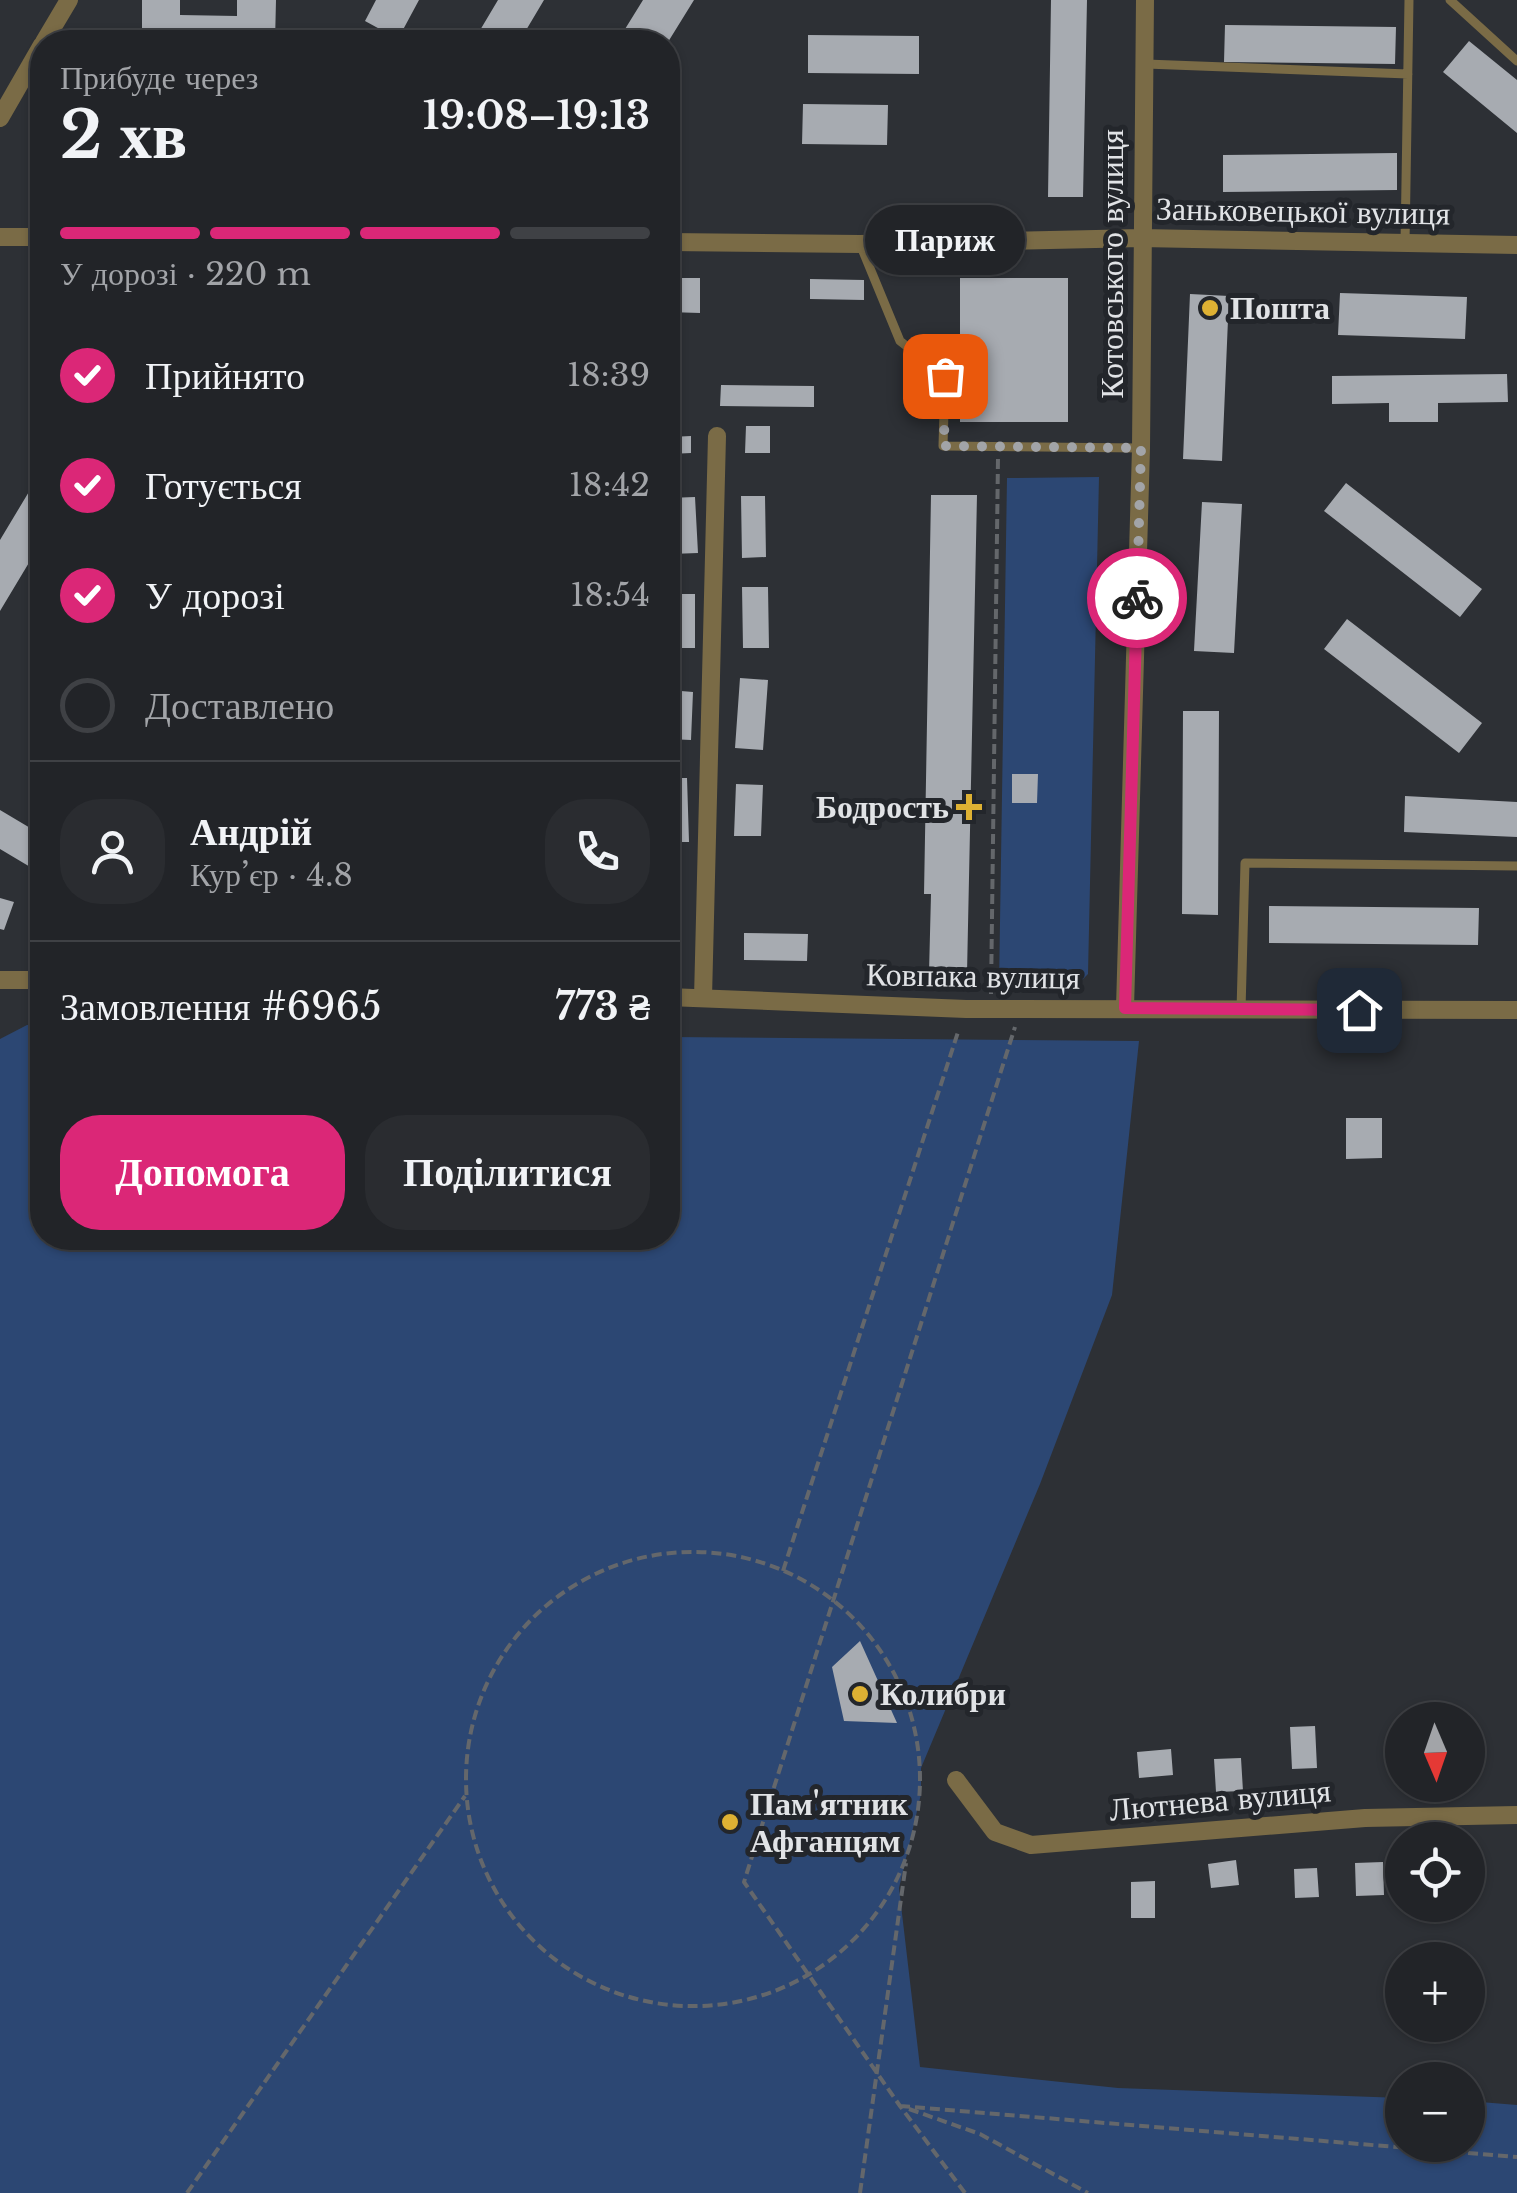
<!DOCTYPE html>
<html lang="uk">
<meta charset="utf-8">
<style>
body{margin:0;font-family:"Libre Baskerville",serif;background:#2a2c30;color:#f1f3f6;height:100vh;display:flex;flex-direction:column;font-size:38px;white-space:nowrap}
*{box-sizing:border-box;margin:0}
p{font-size:32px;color:#a2a4a8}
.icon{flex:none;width:55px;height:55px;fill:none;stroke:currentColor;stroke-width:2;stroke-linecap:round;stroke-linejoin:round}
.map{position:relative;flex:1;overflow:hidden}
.side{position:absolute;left:30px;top:30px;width:650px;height:1220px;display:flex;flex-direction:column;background:#222428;border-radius:40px;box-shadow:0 2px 8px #0004,0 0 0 2px #3f4145}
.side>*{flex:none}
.needle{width:65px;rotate:178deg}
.tools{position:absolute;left:1385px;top:1702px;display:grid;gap:20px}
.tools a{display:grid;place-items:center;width:100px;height:100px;border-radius:50%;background:#222428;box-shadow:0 2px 8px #0004,0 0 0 2px #3f4145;font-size:50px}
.pin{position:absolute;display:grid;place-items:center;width:85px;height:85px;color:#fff;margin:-42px;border-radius:20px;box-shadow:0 5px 15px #0006}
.courier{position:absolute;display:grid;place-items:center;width:100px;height:100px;margin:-50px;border:8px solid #db2777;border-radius:50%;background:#fff;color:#222;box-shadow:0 2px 12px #0007}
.bubble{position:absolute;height:70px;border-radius:35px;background:#222428;box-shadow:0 2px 8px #0004,0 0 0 2px #3f4145;font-size:32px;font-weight:700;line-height:70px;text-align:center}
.headline em{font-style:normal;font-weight:700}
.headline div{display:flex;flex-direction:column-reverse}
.headline{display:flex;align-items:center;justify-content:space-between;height:170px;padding:0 30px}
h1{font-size:65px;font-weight:700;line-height:75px}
.bar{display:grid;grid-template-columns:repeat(4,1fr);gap:15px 10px;align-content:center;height:120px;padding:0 30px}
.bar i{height:12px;border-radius:8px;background:#3f4145}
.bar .on{background:#db2777}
.bar p{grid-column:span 4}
.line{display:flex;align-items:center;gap:25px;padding:0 30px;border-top:2px solid #3f4145}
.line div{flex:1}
.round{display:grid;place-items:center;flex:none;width:105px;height:105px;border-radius:40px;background:#2a2c30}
ol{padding:0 30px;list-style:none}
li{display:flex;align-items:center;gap:30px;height:110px}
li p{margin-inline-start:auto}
li .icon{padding:10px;border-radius:50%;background:#db2777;color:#fff;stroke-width:4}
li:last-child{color:#a2a4a8}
li i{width:55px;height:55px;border:5px solid #3f4145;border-radius:50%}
.button{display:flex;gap:20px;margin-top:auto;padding:20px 30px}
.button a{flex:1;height:115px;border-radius:40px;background:#db2777;color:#fff;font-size:40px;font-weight:700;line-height:115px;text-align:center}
.button a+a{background:#2a2c30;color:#f1f3f6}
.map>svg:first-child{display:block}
.green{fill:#2c4773}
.building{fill:#a7abb1}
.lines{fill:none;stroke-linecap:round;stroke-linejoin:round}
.path{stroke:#64676b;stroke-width:4;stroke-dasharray:10 5;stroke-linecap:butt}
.lane{stroke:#7a6b46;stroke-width:9}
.street{stroke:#7a6b46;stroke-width:18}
.done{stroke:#a2a4a8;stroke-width:10;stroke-dasharray:0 18}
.route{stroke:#db2777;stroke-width:12}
.poi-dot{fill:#deb133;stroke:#23262b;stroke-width:4}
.labels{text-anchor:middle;stroke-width:10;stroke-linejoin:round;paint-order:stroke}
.street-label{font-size:32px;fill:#e1e3e6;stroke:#23262b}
.poi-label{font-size:32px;font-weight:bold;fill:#e1e3e6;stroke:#23262b;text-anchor:start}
</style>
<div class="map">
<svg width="1517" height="2193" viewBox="0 0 1517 2193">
<rect width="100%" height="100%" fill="#2d3035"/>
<path class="green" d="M1099,477l-11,497 -13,13 -76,-1 8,-508z
M27,1025h15v213h626v-201l471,4 -27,254 -72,189 -119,284v26l-22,94 21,179 198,21 284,10v47h66v-44l49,4v88h-1517v-1154z"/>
<path class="building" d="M142,0h38v15l57,1v-16h39l-1,42 -95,-3v3h-38z
M376,0h43l-21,39 -33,-18z
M498,0h46l-25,42h-46z
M643,0h51l-26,42h-51z
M1051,0h36l-4,197h-35z
M1225,25l171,2 -1,37 -171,-2z
M808,35l111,1v38l-111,-1z
M1469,41l48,39v53l-74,-61z
M803,104l85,1 -1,40 -85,-1z
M1397,153v37l-174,2v-37z
M668,278h32v35l-32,-1z
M960,278h108v144h-108z
M810,279l54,1v20l-54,-1z
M1340,293l127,4 -2,42 -127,-4z
M1190,294l39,2 -7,165 -39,-2z
M1507,374l1,28 -70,1v19h-49v-19l-57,1v-28z
M721,385l93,1v21l-94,-1z
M746,426h24v27h-25z
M691,436v17l-21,1v-17z
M42,470v71l-42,70v-71z
M1346,483l136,106 -22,28 -136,-106z
M931,495h46l-10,479 -38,-1 2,-79h-7z
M741,496h24l1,61 -24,1z
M695,497l3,56 -27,1 -3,-56z
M1202,502l40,2 -8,149 -40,-2z
M742,587h26l1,61h-26z
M668,594h27v54h-27z
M1347,619l135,104 -23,30 -135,-104z
M740,678l28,2 -5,70 -28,-2z
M669,690l24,2 -2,48 -23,-1z
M1183,711h36l-1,204 -36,-1z
M1012,774h26l-1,29h-25z
M668,778h19l2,64h-21z
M736,784l27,1 -2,51h-27z
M1405,796l112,6v35l-113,-5z
M0,810l42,25v39l-42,-25z
M0,898l14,4 -10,28 -4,-1z
M1269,906l210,2 -1,37 -209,-2z
M744,933l64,1 -1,27 -63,-1z
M1346,1118h36v40l-36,1z
M860,1641l37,82 -53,-2 -12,-54z
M1315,1726l2,42 -25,1 -2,-42z
M1171,1749l2,26 -34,3 -2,-26z
M1241,1758l2,33 -27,1 -2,-33z
M1236,1860l3,25 -28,3 -3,-24z
M1383,1862l1,33 -28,1 -1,-33z
M1317,1868l2,29 -24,1 -1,-29z
M1155,1881v37h-24v-36z"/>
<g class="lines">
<path class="path" d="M991,994l7,-536
M466 1779a227 227 0 1 1 454 0a227 227 0 1 1-454 0Z
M783,1571l176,-542
M900,2106l617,51
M909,2109l71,25 108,59
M187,2193l278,-397
M860,2193l46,-330
M965,2193l-65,-87 -156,-224 271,-855"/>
<path class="lane" d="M1450,0l67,61
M1146,64l262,10
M1405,243l4,-243
M860,244l40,97 45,35 -2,70 198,2
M1241,1010l4,-147 272,3"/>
<path class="street" d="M44,42l25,-42
M0,118l42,-73
M0,237h42
M668,242l192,2 281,-6 376,7
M0,980h42
M668,997l298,12 551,1
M703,998l14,-562
M1125,1008l16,-560 4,-448
M956,1780l39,52 36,13 334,-27 152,-3"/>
</g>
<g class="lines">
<path class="done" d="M945,376l-1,70 197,2 -4,150"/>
<path class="route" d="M1137,598l-12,410 234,2"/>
</g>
<g class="poi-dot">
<circle cx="1210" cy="308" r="10"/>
<path d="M964 792h10v10h10v10h-10v10h-10v-10h-10v-10h10z"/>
<circle cx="860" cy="1694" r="10"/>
<circle cx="730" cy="1822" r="10"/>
</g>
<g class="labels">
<g class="street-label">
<text transform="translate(1303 211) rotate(1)" y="11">Заньковецької вулиця</text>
<text transform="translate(1112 264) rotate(-90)" y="11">Котовського вулиця</text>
<text transform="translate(973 976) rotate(1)" y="11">Ковпака вулиця</text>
<text transform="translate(1220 1800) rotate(-5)" y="11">Лютнева вулиця</text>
</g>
<g class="poi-label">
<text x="1230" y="319">Пошта</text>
<text x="949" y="818" text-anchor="end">Бодрость</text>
<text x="880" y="1705">Колибри</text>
<text x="750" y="1815">Пам'ятник<tspan x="750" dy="37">Афганцям</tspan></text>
</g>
</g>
</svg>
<div class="tools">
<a><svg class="needle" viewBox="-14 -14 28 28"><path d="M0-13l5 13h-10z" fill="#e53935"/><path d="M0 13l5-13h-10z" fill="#a2a4a8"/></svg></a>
<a><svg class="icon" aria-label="locate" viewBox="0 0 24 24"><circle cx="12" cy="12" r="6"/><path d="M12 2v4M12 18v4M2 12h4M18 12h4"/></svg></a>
<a>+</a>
<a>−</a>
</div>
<div class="pin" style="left:945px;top:376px;background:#ea580c"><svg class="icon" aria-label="bag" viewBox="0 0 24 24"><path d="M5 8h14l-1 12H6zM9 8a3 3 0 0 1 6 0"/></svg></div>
<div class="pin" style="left:1359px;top:1010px;background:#1f2937"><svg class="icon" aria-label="home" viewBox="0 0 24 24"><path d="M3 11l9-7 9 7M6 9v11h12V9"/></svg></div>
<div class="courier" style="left:1137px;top:598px"><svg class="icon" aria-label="bike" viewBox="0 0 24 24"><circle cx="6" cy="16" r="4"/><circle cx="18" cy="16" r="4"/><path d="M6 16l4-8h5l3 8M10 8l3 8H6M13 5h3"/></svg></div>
<div class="bubble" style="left:865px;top:205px;width:160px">Париж</div>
<section class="side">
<div class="headline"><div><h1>2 хв</h1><p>Прибуде через</p></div><em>19:08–19:13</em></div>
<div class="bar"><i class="on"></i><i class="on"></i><i class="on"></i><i></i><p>У дорозі · 220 m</p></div>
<ol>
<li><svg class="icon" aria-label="check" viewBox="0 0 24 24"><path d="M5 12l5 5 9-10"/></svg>Прийнято<p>18:39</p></li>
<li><svg class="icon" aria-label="check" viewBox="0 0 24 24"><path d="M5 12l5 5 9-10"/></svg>Готується<p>18:42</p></li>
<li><svg class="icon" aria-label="check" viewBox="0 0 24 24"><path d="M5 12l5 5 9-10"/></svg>У дорозі<p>18:54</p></li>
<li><i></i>Доставлено</li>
</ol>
<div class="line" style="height:180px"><a class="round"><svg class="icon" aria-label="person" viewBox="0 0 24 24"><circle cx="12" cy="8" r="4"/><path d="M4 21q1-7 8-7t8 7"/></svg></a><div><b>Андрій</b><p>Кур’єр · 4.8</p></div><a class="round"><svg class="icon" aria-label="phone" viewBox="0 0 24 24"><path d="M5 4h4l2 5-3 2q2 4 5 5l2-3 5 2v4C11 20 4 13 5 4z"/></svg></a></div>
<div class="line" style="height:130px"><div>Замовлення #6965</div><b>773 ₴</b></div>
<div class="button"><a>Допомога</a><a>Поділитися</a></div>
</section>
</div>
